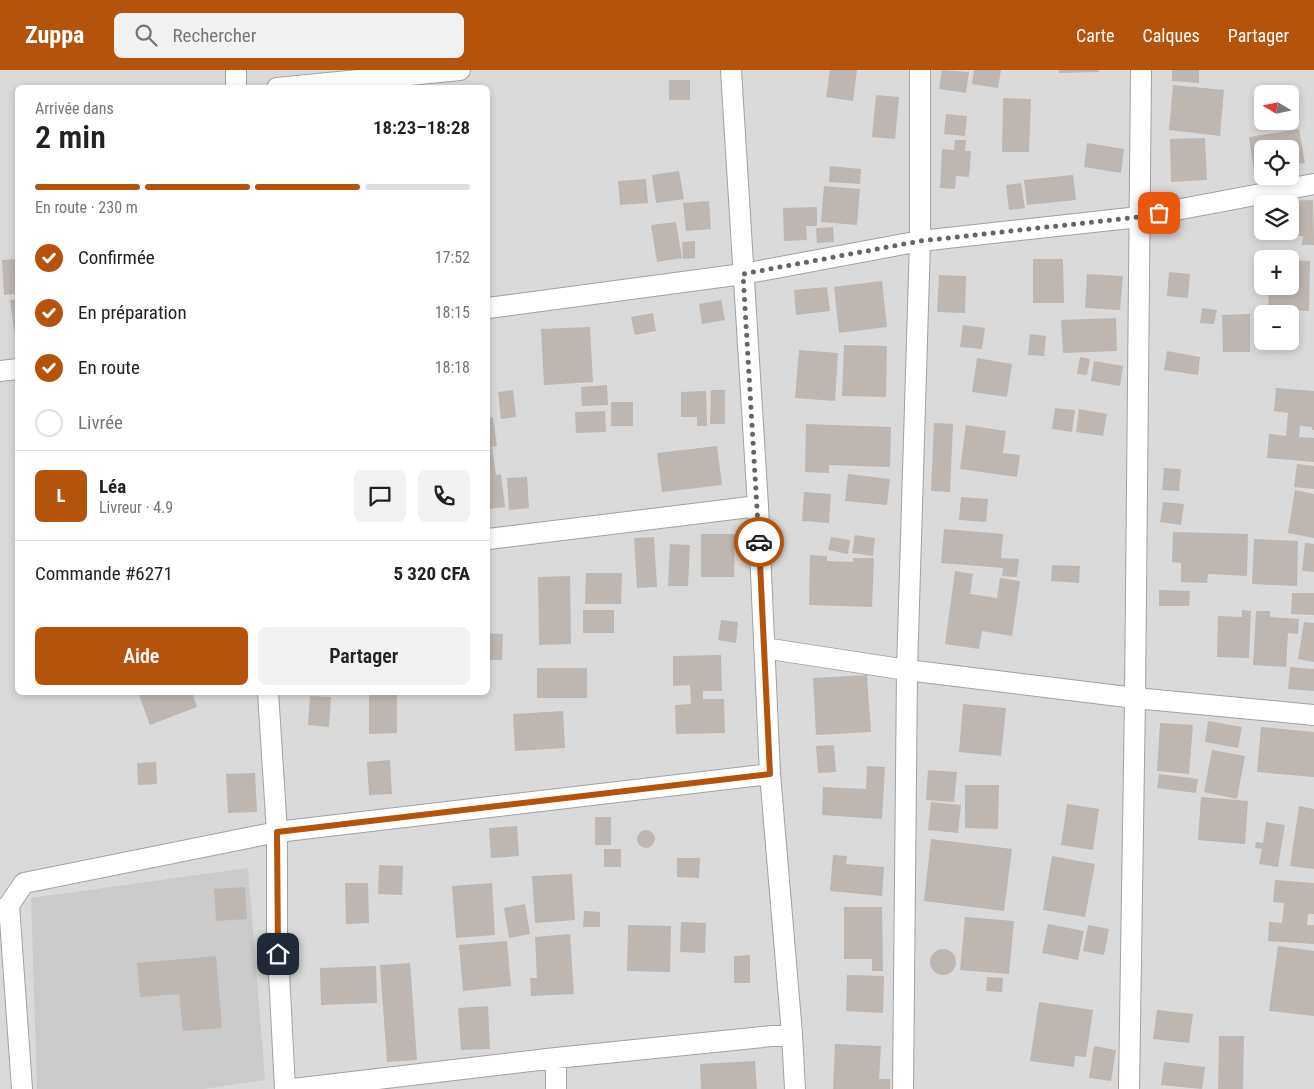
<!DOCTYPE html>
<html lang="fr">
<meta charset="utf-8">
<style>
body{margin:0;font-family:"Roboto Condensed",sans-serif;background:#f2f2f2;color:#222;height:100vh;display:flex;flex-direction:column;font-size:19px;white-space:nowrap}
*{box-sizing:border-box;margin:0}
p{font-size:16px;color:#767676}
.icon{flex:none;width:28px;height:28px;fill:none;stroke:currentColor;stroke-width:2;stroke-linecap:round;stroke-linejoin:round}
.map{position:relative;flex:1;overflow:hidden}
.side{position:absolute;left:15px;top:15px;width:475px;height:610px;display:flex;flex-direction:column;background:#fff;border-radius:8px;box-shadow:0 2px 8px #0003}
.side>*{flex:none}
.needle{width:32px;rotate:280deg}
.buttons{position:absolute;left:1254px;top:15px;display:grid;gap:10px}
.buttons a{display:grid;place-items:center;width:45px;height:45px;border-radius:8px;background:#fff;box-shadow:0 2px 8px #0003;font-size:25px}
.pin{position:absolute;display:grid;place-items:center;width:42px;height:42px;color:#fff;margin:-21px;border-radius:10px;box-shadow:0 2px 8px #0006}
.courier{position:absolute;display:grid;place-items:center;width:50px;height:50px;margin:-25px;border:4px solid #b45309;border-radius:50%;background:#fff;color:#222;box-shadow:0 1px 6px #0007}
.overview em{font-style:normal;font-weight:600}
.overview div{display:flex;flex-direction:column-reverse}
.overview{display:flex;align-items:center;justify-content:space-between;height:85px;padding:0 20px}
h1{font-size:32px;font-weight:600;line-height:38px}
.bar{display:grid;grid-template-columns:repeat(4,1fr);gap:8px 5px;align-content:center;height:60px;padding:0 20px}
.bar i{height:6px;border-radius:4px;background:#e0e0e0}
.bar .on{background:#b45309}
.bar p{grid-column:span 4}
.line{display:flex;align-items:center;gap:12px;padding:0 20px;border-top:1px solid #e0e0e0}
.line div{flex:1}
.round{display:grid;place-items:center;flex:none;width:52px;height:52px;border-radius:8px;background:#f2f2f2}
ol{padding:0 20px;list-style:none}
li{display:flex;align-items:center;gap:15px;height:55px}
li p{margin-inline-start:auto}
li .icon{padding:5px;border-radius:50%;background:#b45309;color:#fff;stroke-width:4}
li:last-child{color:#767676}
li i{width:28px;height:28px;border:2px solid #e0e0e0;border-radius:50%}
.action{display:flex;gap:10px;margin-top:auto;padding:10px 20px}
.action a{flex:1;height:58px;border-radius:8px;background:#b45309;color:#fff;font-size:20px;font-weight:600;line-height:58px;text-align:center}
.action a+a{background:#f2f2f2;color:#222}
header{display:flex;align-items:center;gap:30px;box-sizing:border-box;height:70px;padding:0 25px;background:#b45309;color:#fff}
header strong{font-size:24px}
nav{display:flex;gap:28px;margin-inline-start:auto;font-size:18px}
.search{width:350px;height:45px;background:#f2f2f2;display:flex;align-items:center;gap:12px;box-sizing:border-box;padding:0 18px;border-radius:8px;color:#767676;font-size:19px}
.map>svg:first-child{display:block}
.residential{fill:#dbdada;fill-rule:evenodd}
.religious{fill:#cbcbcb}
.building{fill:#beb6b0}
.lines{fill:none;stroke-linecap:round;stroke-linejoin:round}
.street-casing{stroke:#a1a1a1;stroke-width:22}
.street{stroke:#fff;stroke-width:20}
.done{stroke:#666563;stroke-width:5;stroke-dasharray:0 9}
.route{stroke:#b45309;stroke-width:6}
</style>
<header>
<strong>Zuppa</strong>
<div class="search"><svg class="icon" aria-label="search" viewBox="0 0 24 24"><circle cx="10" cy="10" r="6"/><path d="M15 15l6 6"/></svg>Rechercher</div>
<nav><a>Carte</a><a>Calques</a><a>Partager</a></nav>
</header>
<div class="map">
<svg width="1314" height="1019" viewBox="0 0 1314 1019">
<rect width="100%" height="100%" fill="#edeae4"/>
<path class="residential" d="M0,0h1314v1019h-1314zM18,18h470v604h-470zM1262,24h28v27h-28zM1262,79h28v27h-28zM1262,134h28v27h-28zM1262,189h28v27h-28zM1262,244h28v27h-28z"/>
<path class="religious" d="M248,798l17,212 -62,9h-166l-6,-191z"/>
<path class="building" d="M830,0h27l-4,31 -27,-4z
M942,0l27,2 -3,21 -27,-4z
M974,0h27l-3,18 -26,-4z
M1059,0h40v2l-40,1z
M1172,0h27v13l-27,-2z
M669,10h21v20h-21z
M1173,15l51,5 -4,46 -51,-6z
M876,25l23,2 -4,42 -23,-2z
M1003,28l28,1 -2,53h-27z
M946,44l21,2 -2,20 -21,-2z
M1299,59l6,34 -15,2v-16h-28v20l-8,2 -5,-34z
M1205,68l2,42 -36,2 -1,-43z
M955,70h11l-1,11h6l-2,26 -13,-1 -1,13 -15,-1 2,-39 12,1z
M1087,73l37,6 -3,24 -37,-6z
M830,96l31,3 -1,15 -31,-2z
M679,101l5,28 -28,4 -4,-28z
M1073,105l3,25 -49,5 -3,-25z
M646,109l2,24 -28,2 -2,-24z
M1021,113l4,25 -16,2 -3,-25z
M824,116l36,3 -3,36 -36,-3z
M1313,130l1,45h-12l1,-9h-18v-5h5v-27h-6v-3z
M709,131l2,28 -25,2 -3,-28z
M817,137v19h-11l1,14 -23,1 -1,-33z
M676,152l6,36 -25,4 -6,-37z
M833,157l1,15 -17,1 -1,-15z
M695,171v17l-12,1 -1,-17z
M18,189v35l-14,1 -2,-35z
M1033,189h30l1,44h-31z
M1290,190l20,1 -1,50 -41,-2 1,-23h21z
M1169,202l21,2 -2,24 -21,-2z
M1087,204l36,2 -3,34 -35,-2z
M939,205l27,1 -1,37 -28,-1z
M882,211l5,46 -48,6 -5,-46z
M827,217l3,24 -34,4 -2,-25z
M18,229v43h-2l-6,-42z
M721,230l4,20 -23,4 -3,-20z
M1202,238l15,2 -3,14 -14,-1z
M653,243l3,18 -21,4 -4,-18z
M1250,244v38h-27l-1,-37z
M1116,248l1,33 -54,2 -2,-33z
M963,255l22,3 -3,21 -22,-2z
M590,257l3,55 -49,3 -3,-56z
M1030,264l16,2 -2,20 -16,-1z
M844,275l43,1 -1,51 -44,-1z
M799,280l39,3 -3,48 -40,-3z
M1167,281l33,6 -2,18 -34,-5z
M1080,287l10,2 -3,16 -10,-1z
M977,288l35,6 -5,33 -35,-5z
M1094,291l29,5 -3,20 -29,-5z
M607,315l1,20 -26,1 -1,-19z
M1276,318l38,3v39h-2v-3l-12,-1 -1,11 15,1v24l-47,-4 2,-24 17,2 2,-23 -14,-2z
M513,320l3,27 -15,2 -3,-27z
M711,320h14v34h-15z
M706,321l1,35h-10v-9h-16v-25z
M611,332h22v24h-22z
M1055,338l20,2 -3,22 -20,-3z
M1079,339l28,5 -4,22 -27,-4z
M605,341l1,21 -30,1 -1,-21z
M493,347l4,29 -5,1 4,28 5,-1 4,33 -17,2v-91z
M934,353l19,1 -3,68 -19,-1z
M806,354l85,3 -1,40 -61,-2v8l-24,-1z
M966,355l40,6 -3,22 17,2 -3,22 -57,-8z
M717,376l5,39 -60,7 -5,-39z
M1297,394l17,2v23l-20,-2z
M1164,398l17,1 -2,22 -17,-1z
M848,404l42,5 -3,26 -42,-4z
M527,407l2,31 -20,2 -2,-32z
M1295,420l19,4v44l-26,-5z
M804,422l27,2 -2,29 -27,-2z
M961,427l27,2 -2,23 -27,-2z
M1163,432l21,2 -3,21 -21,-3z
M944,459l59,5 -2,24 18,1 -2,18 -15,-1 1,-8 -62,-5z
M1173,462l75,2 -1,42 -39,-2 -1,9 -26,-1v-19l-9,-1z
M701,464h34l-1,43h-33z
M855,465l20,3 -2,18 -21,-3z
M654,467l3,50 -20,1 -3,-50z
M831,467l19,3 -2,14 -20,-4z
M1254,469l44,2 -1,45 -45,-2z
M1305,473l9,1v28l-12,-1z
M670,474l20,1 -2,41h-20z
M810,485l17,1v5l26,1v-4h21l-2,49 -63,-2z
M1052,495l28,1 -1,17 -28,-2z
M955,501l18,3 -3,20 27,4 3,-20 20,3 -8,55 -30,-5 -3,18 -34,-5z
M586,503h36l-1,31h-36z
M570,506l1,68 -32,1 -1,-68z
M1159,520l31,1 -1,15h-30z
M1292,523h22v22l-23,-1z
M583,540h31v23h-31z
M1242,540l9,1 -2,47 -32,-1 1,-41 24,1z
M1256,541h14v6l29,2 -1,15 -10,-1 -2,34 -33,-2z
M721,550l17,2 -2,21 -18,-3z
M1304,552l10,1v39l-16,-3z
M488,563l15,1 -1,26h-14z
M721,585l1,36h-19v8h21l1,34 -49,1 -1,-29 16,-1 -1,-19 -17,1v-30z
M1290,597l24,2v22l-26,-2z
M537,598h50v30h-50z
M867,605l4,57 -55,3 -3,-57z
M138,622h54l5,15 -47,18z
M369,622h28v41l-28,1z
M310,626l21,1 -2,30 -21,-2z
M963,634l43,4 -5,48 -42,-4z
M563,641l2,37 -50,3 -2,-37z
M1208,651l34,6 -4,21 -33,-6z
M1160,653l33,2 -4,49 -32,-3z
M1261,657l53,5v45l-57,-5z
M834,675l2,27 -18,1 -2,-27z
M1212,680l33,6 -8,43 -33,-7z
M390,690l2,34 -23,1 -2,-33z
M156,692l1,22 -19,1 -1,-22z
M867,696l18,1 -3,52 -60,-4 1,-28 43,2z
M928,700l29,2 -3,30 -28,-2z
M255,703l2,39 -29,1 -2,-39z
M1159,704l39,5 -2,14 -39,-5z
M965,715h34l-1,44 -33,-1z
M1201,727l47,4 -3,43 -47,-4z
M931,732l30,3 -3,28 -30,-3z
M1067,734l32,5 -6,41 -32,-5z
M1299,736l15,3v60l-24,-3z
M595,747h16v28h-16z
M1266,752l19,3 -7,42 -19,-3 3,-15 -7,-1 1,-6 7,1z
M517,756l2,30 -28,2 -2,-30z
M637 769a9 9 0 1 1 18 0a9 9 0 1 1-18 0Z
M931,769l81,10 -8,62 -80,-10z
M604,779h17v18h-17z
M833,785l14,1 -1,8 38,3 -2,29 -52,-5z
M1052,786l43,8 -10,53 -42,-7z
M677,788h23l-1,20 -22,-1z
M379,795l24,1 -1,29 -24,-1z
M572,804l3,46 -40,3 -3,-47z
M1275,810l39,3v31h-6l-1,11h7v19l-46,-3 1,-19 13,1 2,-20 -11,-1z
M345,813h23l1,40 -23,1z
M492,813l3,52 -39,3 -4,-52z
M245,817l2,32 -31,2 -2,-32z
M525,834l5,30 -21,4 -5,-30z
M844,837h38l1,64h-11v-12h-28z
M584,841l16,1v15h-17z
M965,847l49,4 -5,53 -49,-4z
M681,852l25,1 -1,30 -25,-1z
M1048,854l36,7 -6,29 -36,-7z
M628,855l43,1 -1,46 -43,-1z
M1088,855l21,4 -5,26 -21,-4z
M570,864l4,60 -43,2 -1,-18h7l-2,-41z
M507,871l4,45 -48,5 -4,-46z
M1278,876l36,5v65l-45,-5z
M930 892a13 13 0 1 1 26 0a13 13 0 1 1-26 0Z
M750,885v28h-16v-27z
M216,886l6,72 -39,3 -4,-37 -39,3 -3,-34z
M410,893l7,97 -30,2 -7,-97z
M376,896l1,37 -56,2 -1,-37z
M847,905l37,1 -1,37 -37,-2z
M987,907l16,1 -1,14 -16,-1z
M1039,932l54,8 -7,47 -11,-1 -1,11 -44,-6z
M488,936l2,43 -29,1 -3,-42z
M1157,940l36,4 -4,29 -36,-4z
M1219,966h25l-1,53h-25z
M835,974l46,2 -2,33h11v10h-57z
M1094,976l22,4 -5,31 -22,-3z
M755,991l2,28h-56l-1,-25z
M1164,992l41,5 -3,22 -41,-4z"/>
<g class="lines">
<g class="street-casing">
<path id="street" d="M236,0v18
M731,0l27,436 12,268 22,260 3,55
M277,18l183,-18
M488,238l255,-34 177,-33 219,-24 175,-33
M0,301l18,-2
M488,469l270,-33
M764,578l143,22 228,28 179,17
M268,622l9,140v102l8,155
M9,835l13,184
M0,842l9,-7 15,-22 253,-51 493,-58
M556,988v31
M293,1019l263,-31 236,-24
M903,1019l4,-419 13,-429v-171
M1129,1019l6,-391 6,-628"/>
</g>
<use href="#street" class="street"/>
</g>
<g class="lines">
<path class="done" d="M759,472l-16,-268 177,-33 219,-24 20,-4"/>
<path class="route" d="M278,884l-1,-122 493,-58 -11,-232"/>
</g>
</svg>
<div class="buttons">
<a><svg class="needle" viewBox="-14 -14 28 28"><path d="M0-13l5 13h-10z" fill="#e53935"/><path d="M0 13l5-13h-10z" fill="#767676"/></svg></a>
<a><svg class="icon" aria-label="locate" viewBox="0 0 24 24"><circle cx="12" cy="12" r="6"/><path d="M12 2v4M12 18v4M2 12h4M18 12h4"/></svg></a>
<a><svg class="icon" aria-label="layers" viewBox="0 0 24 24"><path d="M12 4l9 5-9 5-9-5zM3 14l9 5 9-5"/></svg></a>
<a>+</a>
<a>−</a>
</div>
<div class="pin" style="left:1159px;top:143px;background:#ea580c"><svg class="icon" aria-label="bag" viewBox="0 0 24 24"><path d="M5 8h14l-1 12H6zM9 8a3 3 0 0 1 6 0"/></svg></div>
<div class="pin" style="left:278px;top:884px;background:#1f2937"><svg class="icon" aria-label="home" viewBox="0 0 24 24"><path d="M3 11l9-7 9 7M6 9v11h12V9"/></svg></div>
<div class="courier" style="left:759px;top:472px"><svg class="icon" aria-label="car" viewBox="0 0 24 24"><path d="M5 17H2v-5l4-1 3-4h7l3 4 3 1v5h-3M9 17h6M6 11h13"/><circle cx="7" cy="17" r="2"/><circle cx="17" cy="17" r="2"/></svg></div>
<section class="side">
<div class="overview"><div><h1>2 min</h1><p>Arrivée dans</p></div><em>18:23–18:28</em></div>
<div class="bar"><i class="on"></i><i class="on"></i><i class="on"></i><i></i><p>En route · 230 m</p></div>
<ol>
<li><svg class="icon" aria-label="check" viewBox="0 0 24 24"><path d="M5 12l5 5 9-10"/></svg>Confirmée<p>17:52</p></li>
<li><svg class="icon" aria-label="check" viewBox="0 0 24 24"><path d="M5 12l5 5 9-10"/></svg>En préparation<p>18:15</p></li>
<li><svg class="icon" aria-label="check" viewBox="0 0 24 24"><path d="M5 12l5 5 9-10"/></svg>En route<p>18:18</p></li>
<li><i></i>Livrée</li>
</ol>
<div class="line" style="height:90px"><b class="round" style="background:#b45309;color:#fff">L</b><div><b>Léa</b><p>Livreur · 4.9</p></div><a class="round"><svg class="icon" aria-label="chat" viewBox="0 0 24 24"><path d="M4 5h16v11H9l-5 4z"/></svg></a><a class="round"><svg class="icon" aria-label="phone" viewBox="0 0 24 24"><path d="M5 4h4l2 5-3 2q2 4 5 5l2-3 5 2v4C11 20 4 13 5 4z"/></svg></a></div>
<div class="line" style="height:65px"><div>Commande #6271</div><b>5 320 CFA</b></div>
<div class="action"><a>Aide</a><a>Partager</a></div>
</section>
</div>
